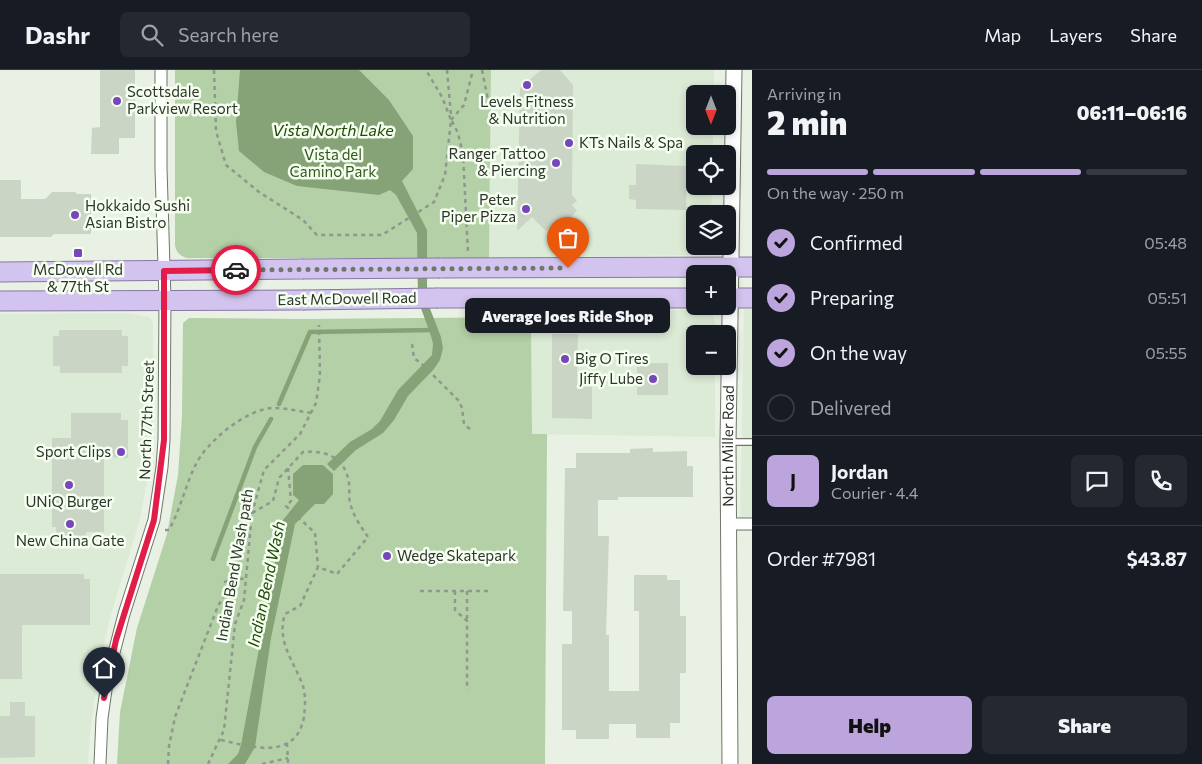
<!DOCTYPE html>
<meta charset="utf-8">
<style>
body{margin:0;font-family:Commissioner,sans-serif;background:#242831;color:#f1f3f6;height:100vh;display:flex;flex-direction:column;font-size:19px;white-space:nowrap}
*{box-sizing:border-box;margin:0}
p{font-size:16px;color:#9ea1a6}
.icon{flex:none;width:28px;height:28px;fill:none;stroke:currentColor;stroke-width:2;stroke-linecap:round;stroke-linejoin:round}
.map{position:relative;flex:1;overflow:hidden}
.side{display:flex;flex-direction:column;background:#171b24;width:450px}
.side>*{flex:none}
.needle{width:32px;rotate:180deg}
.tools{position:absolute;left:686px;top:15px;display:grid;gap:10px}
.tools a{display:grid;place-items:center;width:50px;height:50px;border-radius:8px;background:#171b24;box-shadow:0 2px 8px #0003;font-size:25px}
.pin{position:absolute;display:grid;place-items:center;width:42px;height:42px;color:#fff;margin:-51px -21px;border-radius:50% 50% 50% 0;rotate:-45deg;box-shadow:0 0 5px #0007}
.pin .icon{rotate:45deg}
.courier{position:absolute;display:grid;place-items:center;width:50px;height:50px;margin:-25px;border:4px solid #e11d48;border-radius:50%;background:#fff;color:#222;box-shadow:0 1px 6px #0007}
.bubble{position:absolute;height:35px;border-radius:8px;background:#171b24;box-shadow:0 2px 8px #0003;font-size:16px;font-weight:800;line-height:35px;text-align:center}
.headline em{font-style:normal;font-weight:800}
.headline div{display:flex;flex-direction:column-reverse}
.headline{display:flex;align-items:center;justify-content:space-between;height:85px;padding:0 15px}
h1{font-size:32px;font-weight:800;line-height:38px}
.bar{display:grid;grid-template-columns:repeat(4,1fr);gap:8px 5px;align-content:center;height:60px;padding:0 15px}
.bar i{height:6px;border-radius:4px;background:#363941}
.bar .selected{background:#bba5dc}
.bar p{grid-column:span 4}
.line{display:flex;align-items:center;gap:12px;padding:0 15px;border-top:1px solid #363941}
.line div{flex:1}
.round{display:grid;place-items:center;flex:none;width:52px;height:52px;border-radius:8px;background:#242831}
ol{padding:0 15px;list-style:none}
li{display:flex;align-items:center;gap:15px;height:55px}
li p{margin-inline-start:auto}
li .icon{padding:5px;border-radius:50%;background:#bba5dc;color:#111;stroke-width:4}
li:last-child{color:#9ea1a6}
li i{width:28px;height:28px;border:2px solid #363941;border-radius:50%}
.button{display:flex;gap:10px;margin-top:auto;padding:10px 15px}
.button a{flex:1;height:58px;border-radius:8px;background:#bba5dc;color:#111;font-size:20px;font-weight:800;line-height:58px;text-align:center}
.button a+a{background:#242831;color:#f1f3f6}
header{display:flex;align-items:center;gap:30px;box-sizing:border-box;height:70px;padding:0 25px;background:#171b24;border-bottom:1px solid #363941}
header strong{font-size:24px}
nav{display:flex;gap:28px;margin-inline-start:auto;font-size:18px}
.search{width:350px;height:45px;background:#242831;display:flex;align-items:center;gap:12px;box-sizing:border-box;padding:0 18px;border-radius:8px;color:#9ea1a6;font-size:19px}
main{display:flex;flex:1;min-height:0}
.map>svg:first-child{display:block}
.built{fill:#dcebd6}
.green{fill:#b4d0a7}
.water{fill:#86a377}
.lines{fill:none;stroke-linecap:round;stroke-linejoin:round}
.stream{stroke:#86a377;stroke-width:4.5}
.building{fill:#cbd5c6}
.service-casing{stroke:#6f776b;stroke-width:8}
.minor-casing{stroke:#6f776b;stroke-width:13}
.tertiary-casing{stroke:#6f776b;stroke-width:17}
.primary-casing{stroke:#8777a4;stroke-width:21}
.path{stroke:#90978d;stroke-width:2.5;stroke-dasharray:4 4;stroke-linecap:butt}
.service{stroke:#fff;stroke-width:5.5}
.minor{stroke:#fff;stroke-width:11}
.tertiary{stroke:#fff;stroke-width:15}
.primary{stroke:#d3c4ef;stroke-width:19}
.primary-bridge-casing{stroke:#8777a4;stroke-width:21;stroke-linecap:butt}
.primary-bridge{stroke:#d3c4ef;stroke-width:19}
.done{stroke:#70766d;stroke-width:5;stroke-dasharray:0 9}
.route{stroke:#e11d48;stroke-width:6}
.poi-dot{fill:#7945bc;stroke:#f5fff0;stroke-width:2}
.labels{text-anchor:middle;stroke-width:5;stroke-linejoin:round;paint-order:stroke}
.poi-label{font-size:15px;fill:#2f332d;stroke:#f5fff0;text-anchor:start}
.park-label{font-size:15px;fill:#33581b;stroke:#f5fff0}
.street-label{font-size:15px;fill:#2f332d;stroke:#f5fff0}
.water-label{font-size:16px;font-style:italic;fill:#234807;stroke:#f5fff0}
</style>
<header>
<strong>Dashr</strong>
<div class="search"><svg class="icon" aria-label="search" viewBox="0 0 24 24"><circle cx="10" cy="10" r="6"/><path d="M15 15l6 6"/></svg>Search here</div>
<nav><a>Map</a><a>Layers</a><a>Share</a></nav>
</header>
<main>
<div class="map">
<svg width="752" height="694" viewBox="0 0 752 694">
<rect width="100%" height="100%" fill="#e8f1e3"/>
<path class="built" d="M491,0h223v24h-19v32h18v28h-18v32h17l-1,28h-16v32h14l-1,3 -6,5 -5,1 -208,3z
M744,239h8v222h-12z
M705,240l5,2 3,4 2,7v11h-20v32h20v71l-183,-3 -1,-123z
M125,243l24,4 4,5 1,90 -6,64 -8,43 -31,102 -11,54 -8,58 -2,31h-88v-450z"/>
<path class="green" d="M175,0h316l-2,188h-302c-7,-2 -10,-5 -12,-12z
M531,247l1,117h15l-2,330h-428l3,-52 17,-84 30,-94 11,-59 4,-59 1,-93 6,-5 113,1z"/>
<path class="water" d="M240,0h119l30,30 24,36v33l-11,12 25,49v71l14,36 2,11 -3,12 -6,9 -26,27 -14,24 -11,13 -27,17 -22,21 -7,-7 23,-22 22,-13 8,-8 18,-31 34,-35 1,-11 -2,-8 -13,-36 -1,-67 -21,-38 -6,-5 -11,5 -82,-9 -33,-14 -25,-21 -3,-29z
M303,395h20l10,9v20l-9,10h-9l-20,20 -24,114 -16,109 -10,17h-17l10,-10 3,-9 42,-225 16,-20 -6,-5v-21z"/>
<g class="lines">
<path class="stream" d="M279,334l31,-72 123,-2
M213,489l42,-112 16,-28"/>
</g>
<path class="building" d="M100,0h35v68h-16v16h-28l1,-26 8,-1z
M541,0h19l13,15 -1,110 5,6 -5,4 5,6 -12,11 -4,-4 -15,13 -14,-14 -15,14 3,-143z
M636,94l51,2 -1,44 -50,-1v-9l-7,-1v-14h7z
M0,110h21v19h24l7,-7h23l2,2h14v40h-37l-3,3h-51z
M59,260h63v6h6v30h-6v7h-62v-7h-7v-30h6z
M552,264h26l-1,50h15v35l-40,-1z
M637,293h31v32h-31z
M71,343h50v7h7v38l-24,-1v75h-18v4l-30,-1v-8h-4v-89h19z
M653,378v4l34,-1v15h6v31h-75v3h-20v36h11l-3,99h3v56h30v-80h-5v-36h33v5h13v36h6v57h-6v50h-10v15h-34v-14h-27v15h-33v-9h-14v-86h10v-33h-9l2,-143h11v-15h54v-4z
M0,504h84v5h6v46h-68v54h-22z
M10,632h15v14h10v41l-35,1v-42h10z"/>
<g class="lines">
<g class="service-casing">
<path id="service" d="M729,372h23"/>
</g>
<g class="minor-casing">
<path id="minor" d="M729,454h23
M100,694l2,-46 6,-42 16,-62 30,-94 8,-53 2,-27 1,-140 -4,-132v-98"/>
</g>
<g class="tertiary-casing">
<g id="tertiary">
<path id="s1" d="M730,694l-2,-322 6,-372"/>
</g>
</g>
<g class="primary-casing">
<path id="primary" d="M440,198l312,-1
M0,202l302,-3
M438,228h257
M728,228h24
M0,231l303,-1"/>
</g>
<path class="path" d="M214,0l2,61 10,34 33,27 44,28 14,15h65l52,-33 11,-27 6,-55 -9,-23 -16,-27
M447,0l4,45
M482,0l6,30 5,3 9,1
M451,50l13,-15 9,-35
M452,51l6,12 5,21 5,99
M412,274l2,14 9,7 36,36 3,7 2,16 7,6
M288,398l3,33 -5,5 29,27 3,34
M165,460h4c11,-20 16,-43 26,-64 11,-24 51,-57 78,-58 12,0 26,3 38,5
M224,512l22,-4
M420,521h69
M455,521v19l12,11v69
M467,521v30
M221,670c31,7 75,21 83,-23 1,-10 2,-21 -1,-31 -9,-25 -27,-44 -18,-72l15,-8 18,-39 19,7 31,-37c-6,-9 -14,-20 -17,-31 -3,-7 -1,-16 -2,-23 -4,-26 -23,-33 -46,-31l-24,26 -6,23 -21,12
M287,673l1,19 3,2
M168,694l1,-18 6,-29 43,-111 16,-27
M208,694l16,-34 11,-106 9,-24 8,-87 12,-43 36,-36 16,-31 4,-28 -1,-50
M262,694l26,-6"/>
<use href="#service" class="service"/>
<use href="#minor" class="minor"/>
<use href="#tertiary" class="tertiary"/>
<use href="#primary" class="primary"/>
<g class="primary-bridge-casing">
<path id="primary-bridge" d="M302,199l138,-1
M303,230l135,-2"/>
</g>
<use href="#primary-bridge" class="primary-bridge"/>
</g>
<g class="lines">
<path class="done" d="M236,200l332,-2"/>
<path class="route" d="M104,628l12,-58 38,-120 10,-80v-169l72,-1"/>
</g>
<g class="poi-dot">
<circle cx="527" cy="15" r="5"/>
<circle cx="117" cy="31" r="5"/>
<circle cx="569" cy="73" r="5"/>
<circle cx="556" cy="93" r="5"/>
<circle cx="526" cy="139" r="5"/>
<circle cx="75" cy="145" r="5"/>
<rect x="73" y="178" width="10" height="10" rx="2.5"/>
<circle cx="565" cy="289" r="5"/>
<circle cx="653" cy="309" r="5"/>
<circle cx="121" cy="382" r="5"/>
<circle cx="69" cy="415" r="5"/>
<circle cx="70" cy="454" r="5"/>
<circle cx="387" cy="486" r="5"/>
</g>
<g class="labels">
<g class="poi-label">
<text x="127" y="27">Scottsdale<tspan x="127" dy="17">Parkview Resort</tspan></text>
<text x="527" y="37" text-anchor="middle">Levels Fitness<tspan x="527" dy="17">&amp; Nutrition</tspan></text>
<text x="579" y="78">KTs Nails &amp; Spa</text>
<text x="546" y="89" text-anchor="end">Ranger Tattoo<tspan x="546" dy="17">&amp; Piercing</tspan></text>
<text x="516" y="135" text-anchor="end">Peter<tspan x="516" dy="17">Piper Pizza</tspan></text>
<text x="85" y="141">Hokkaido Sushi<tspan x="85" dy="17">Asian Bistro</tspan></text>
<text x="78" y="205" text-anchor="middle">McDowell Rd<tspan x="78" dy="17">&amp; 77th St</tspan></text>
<text x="575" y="294">Big O Tires</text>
<text x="643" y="314" text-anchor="end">Jiffy Lube</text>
<text x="111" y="387" text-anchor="end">Sport Clips</text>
<text x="69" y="437" text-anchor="middle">UNiQ Burger</text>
<text x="70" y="476" text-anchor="middle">New China Gate</text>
<text x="397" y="491">Wedge Skatepark</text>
</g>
<g class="park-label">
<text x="333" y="90">Vista del<tspan x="333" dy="17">Camino Park</tspan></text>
</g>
<g class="street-label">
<text transform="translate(347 229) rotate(-1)" y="5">East McDowell Road</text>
<text transform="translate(147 350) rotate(-88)" y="5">North 77th Street</text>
<text dy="5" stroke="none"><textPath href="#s1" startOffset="318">North Miller Road</textPath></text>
<text transform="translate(235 495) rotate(-80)" y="5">Indian Bend Wash path</text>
</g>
<g class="water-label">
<text x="333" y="66">Vista North Lake</text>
<text transform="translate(266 514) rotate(-78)" y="6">Indian Bend Wash</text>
</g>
</g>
</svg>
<div class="tools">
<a><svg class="needle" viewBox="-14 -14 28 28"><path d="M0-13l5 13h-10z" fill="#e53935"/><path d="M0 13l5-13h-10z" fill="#9ea1a6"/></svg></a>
<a><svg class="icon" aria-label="locate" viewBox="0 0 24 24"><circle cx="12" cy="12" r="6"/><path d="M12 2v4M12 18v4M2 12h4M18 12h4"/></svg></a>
<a><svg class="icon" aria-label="layers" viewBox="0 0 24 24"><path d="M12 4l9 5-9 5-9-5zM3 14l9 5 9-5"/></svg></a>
<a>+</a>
<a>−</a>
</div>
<div class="pin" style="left:568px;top:198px;background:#ea580c"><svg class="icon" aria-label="bag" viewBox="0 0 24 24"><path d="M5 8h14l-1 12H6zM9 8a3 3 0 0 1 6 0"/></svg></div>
<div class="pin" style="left:104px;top:628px;background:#1f2937"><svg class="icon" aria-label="home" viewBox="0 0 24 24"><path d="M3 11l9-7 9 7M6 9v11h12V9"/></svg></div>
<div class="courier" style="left:236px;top:200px"><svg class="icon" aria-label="car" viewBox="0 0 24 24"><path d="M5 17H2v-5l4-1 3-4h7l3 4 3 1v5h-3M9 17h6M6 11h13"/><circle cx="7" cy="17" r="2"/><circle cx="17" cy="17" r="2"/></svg></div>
<div class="bubble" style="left:465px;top:228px;width:205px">Average Joes Ride Shop</div>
</div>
<section class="side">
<div class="headline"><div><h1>2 min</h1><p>Arriving in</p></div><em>06:11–06:16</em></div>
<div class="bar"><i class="selected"></i><i class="selected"></i><i class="selected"></i><i></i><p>On the way · 250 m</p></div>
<ol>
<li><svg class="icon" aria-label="check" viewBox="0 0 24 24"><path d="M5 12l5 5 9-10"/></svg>Confirmed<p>05:48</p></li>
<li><svg class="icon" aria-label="check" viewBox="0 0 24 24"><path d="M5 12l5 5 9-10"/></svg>Preparing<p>05:51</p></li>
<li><svg class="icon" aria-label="check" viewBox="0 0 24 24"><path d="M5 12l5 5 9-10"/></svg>On the way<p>05:55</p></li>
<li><i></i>Delivered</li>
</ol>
<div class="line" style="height:90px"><b class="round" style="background:#bba5dc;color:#111">J</b><div><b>Jordan</b><p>Courier · 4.4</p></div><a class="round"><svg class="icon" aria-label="chat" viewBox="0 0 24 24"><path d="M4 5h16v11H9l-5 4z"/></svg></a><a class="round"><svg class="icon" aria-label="phone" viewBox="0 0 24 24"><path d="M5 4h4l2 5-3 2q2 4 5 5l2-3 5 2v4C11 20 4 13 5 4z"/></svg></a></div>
<div class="line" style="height:65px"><div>Order #7981</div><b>$43.87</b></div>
<div class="button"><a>Help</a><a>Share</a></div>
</section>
</main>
